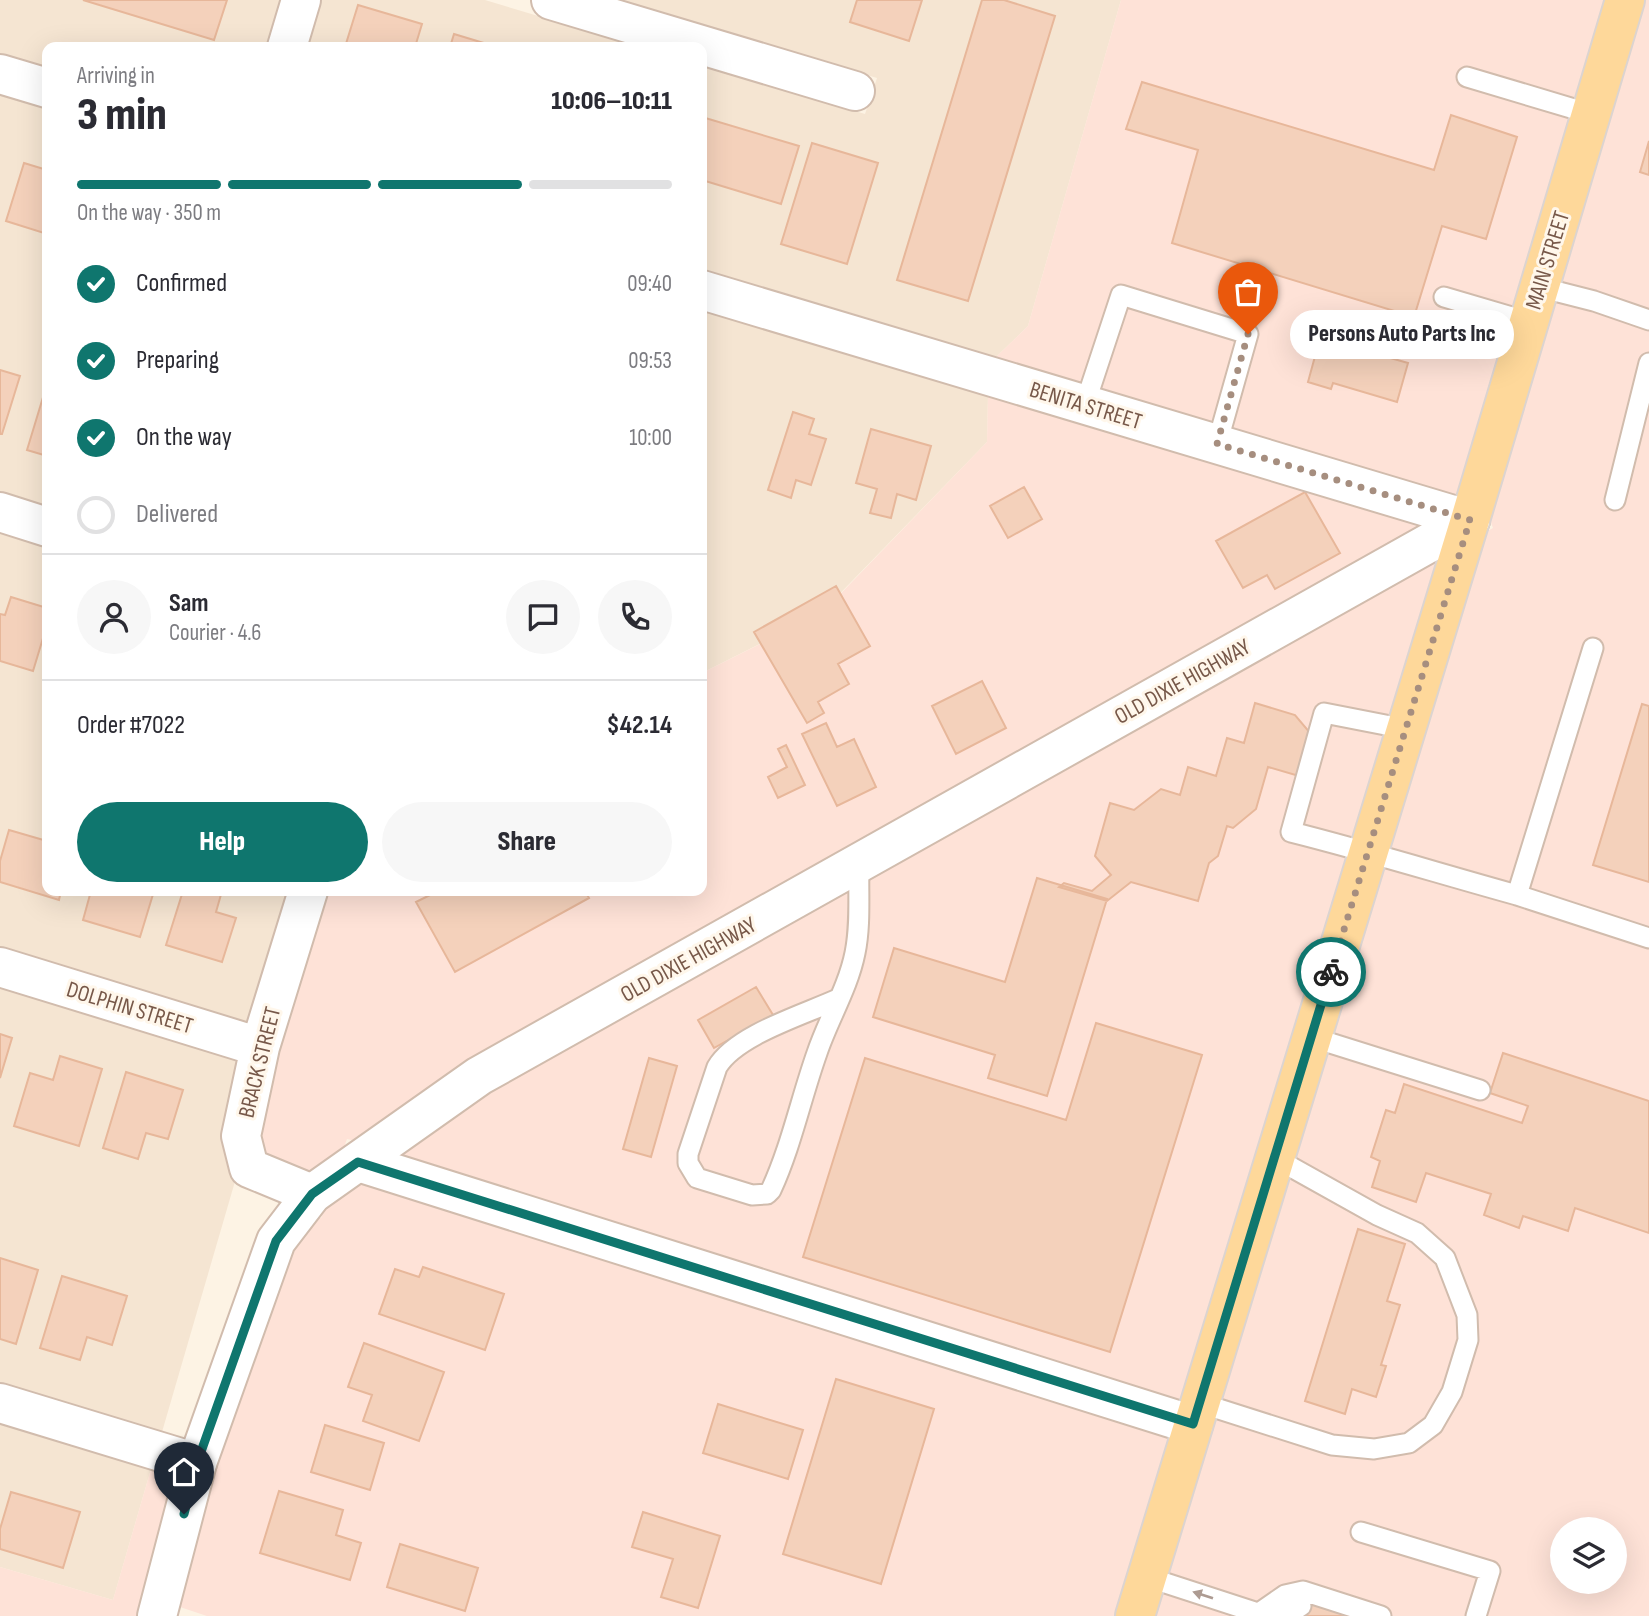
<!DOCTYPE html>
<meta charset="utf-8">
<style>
body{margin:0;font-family:"Sofia Sans Condensed",sans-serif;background:#f7f7f7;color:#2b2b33;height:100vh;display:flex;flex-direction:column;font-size:26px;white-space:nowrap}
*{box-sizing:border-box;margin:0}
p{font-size:23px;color:#7c7c81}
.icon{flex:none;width:38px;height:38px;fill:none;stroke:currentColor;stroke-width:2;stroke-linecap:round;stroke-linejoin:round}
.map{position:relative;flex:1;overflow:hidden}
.side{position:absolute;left:42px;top:42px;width:665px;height:854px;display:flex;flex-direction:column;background:#fff;border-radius:14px;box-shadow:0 7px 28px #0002}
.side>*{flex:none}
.controls{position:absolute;left:1550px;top:1517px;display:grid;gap:14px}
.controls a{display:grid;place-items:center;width:77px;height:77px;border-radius:50%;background:#fff;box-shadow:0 7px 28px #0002;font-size:35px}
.pin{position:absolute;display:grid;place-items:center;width:60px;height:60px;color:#fff;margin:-72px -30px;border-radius:50% 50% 50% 0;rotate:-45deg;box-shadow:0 0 7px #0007}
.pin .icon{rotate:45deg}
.courier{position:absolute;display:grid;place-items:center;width:70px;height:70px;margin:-35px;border:5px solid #0f766e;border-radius:50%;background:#fff;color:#222;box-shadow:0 2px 9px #0007}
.bubble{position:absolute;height:49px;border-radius:24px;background:#fff;box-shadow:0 7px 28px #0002;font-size:23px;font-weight:800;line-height:49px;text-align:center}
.summary em{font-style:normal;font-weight:800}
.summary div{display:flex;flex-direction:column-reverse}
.summary{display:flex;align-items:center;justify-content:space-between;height:119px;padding:0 35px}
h1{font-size:46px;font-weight:800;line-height:52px}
.bar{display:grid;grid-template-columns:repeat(4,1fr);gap:10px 7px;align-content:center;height:84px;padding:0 35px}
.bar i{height:9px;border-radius:5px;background:#e1e1e2}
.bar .active{background:#0f766e}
.bar p{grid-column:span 4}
.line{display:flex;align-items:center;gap:18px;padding:0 35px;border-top:2px solid #e1e1e2}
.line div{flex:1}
.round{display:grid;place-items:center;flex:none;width:74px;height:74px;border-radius:37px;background:#f7f7f7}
ol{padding:0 35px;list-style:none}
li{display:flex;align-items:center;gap:21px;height:77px}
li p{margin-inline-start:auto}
li .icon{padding:7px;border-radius:50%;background:#0f766e;color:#fff;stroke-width:4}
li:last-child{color:#7c7c81}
li i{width:38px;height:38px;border:4px solid #e1e1e2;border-radius:50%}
.action{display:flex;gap:14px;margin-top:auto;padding:14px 35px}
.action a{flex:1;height:80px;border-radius:42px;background:#0f766e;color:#fff;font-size:28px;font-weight:800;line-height:80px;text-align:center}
.action a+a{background:#f7f7f7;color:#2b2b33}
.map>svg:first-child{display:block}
.residential{fill:#f5e5d2}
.commercial{fill:#fee2d7;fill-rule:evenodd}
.building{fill:#f4d1bb;stroke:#e7b79a;stroke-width:2}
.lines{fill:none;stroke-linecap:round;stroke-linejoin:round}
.service-casing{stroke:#d1bcad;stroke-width:23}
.minor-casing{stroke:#d1bcad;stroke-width:42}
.tertiary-casing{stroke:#d1bcad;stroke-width:42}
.primary-casing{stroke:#dcd4d0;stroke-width:42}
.service{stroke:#fff;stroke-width:19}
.minor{stroke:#fff;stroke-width:38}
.tertiary{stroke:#fff;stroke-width:38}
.primary{stroke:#fed89a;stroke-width:38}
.oneway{fill:#ad9b92}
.done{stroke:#a68e7f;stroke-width:7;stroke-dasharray:0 12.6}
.route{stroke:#0f766e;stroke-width:9}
.labels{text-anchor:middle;stroke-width:6;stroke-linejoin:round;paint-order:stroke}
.street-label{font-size:23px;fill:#775849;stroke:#fff7eb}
</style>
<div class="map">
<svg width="1649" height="1616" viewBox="0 0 1649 1616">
<rect width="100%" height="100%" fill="#fdf3e4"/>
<path class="residential" d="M0,0h283l-13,47h-223v21l-47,-15z
M318,0h167l157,47h-337z
M618,0h503l-93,326 -33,32 -293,-88v-205l163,49 12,-36z
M0,95l47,14v398l-47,-16z
M702,310l286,85 -1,47 -166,171 -119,60z
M0,532l47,15v344h243l-41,132 -249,-76z
M0,987l240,74 -4,117 -74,254 -162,-49z
M0,1423l151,46 -38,131 -113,-33z"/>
<path class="commercial" d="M1121,0h486l-147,496 -465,-138 33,-32z
M1643,0h6v1616h-495l330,-1083 9,-5 -4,-11zM1563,1530h52v52h-52z
M988,395l435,130 -1067,616 -9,-2 -4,11 -32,23 -48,-19 -4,-20 17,-83 50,-160h376v-218l120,-60 165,-171z
M1441,557l-258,844 -784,-246 88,-63z
M359,1182l813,256 -54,178h-911l-30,-10 36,-138 77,-218 26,-33 5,1 5,-12z
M151,1469l25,7 -37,140h-139v-49l113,33z"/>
<path class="building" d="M83,0h144l-13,40z
M857,0h65l-13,41 -59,-19z
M982,0h22l51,16 -87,285 -71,-21z
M358,5l64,19 -7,23h-70z
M454,34l43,13h-47z
M1142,82l292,88 17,-55 66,22 -31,102 -44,-13 -28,91 -242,-74 26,-93 -72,-21z
M702,117l97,29 -18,58 -79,-24z
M1649,141v34l-9,-3z
M812,143l66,20 -31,101 -66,-20z
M24,163l23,7v64l-41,-13z
M1320,338l88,25 -11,39 -64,-19 -2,6 -23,-7z
M0,370l20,6 -18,58h-2z
M44,394l3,1v61l-20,-6z
M793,412l21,7 -5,15 17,5 -15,46 -15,-5 -5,18 -23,-8z
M871,429l60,17 -15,54 -19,-6 -6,24 -21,-5 7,-24 -21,-6z
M1024,487l18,32 -34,19 -18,-32z
M1305,492l35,61 -65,36 -8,-14 -24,13 -27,-47z
M836,586l34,60 -32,18 11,20 -31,18 6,11 -17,10 -53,-91z
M11,597l36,11v17l-14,46 -33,-10v-47l5,1z
M982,681l24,47 -50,26 -24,-48z
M1255,703l40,12 16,19 -12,42 -31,-9 -12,42 -23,19 -6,-2 -9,30 -9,7 -11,38 -67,-19 -24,19 -48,-14 5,-4 28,8 19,-16 -16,-19 15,-53 24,7 27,-21 19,6 8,-28 28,9 11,-38 17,5z
M1642,704l7,2v176l-56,-17z
M826,723l11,24 17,-8 22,48 -39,19 -35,-72z
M786,745l19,40 -27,13 -10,-21 19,-10 -9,-18z
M9,830l38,11v50h14l-2,9 -59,-18v-21z
M1037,878l70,21 -60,197 -59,-18 7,-23 -122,-38 21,-69 111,34z
M91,891h63l-14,46 -57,-17z
M183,891h39l-6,21 20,6 -14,44 -56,-17z
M438,891h147l4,7 -134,74 -39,-70z
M756,987l17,28 -59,33 -16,-28z
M1096,1023l106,32 -92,297 -307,-95 62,-199 201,62z
M0,1034l12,4 -12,40z
M1503,1053l146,48v132l-74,-25 -7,23 -45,-15 -4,12 -35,-13 7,-21 -65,-21 -10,29 -44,-15 8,-26 -9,-4 15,-47 9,3 9,-29 118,39 6,-17 -38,-13z
M60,1056l42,13 -23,77 -65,-20 16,-53 23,7z
M649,1058l28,8 -26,91 -28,-8z
M126,1072l57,18 -15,49 -22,-6 -8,26 -35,-11z
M1358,1229l47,15 -18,57 13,4 -19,60 5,1 -10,31 -24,-8 -7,25 -40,-13z
M0,1258l38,12 -22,74 -16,-5z
M423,1267l81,27 -19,56 -106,-36 16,-45 24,8z
M62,1276l65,20 -15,49 -25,-8 -7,23 -40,-12z
M364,1343l80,29 -25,69 -56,-20 9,-26 -24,-8z
M836,1379l98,30 -53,175 -98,-30z
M718,1404l85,26 -15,49 -85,-26z
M325,1425l59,18 -14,47 -59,-18z
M279,1491l64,19 -7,25 25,8 -11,37 -90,-27z
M11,1492l69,20 -17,56 -63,-19v-20z
M643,1512l77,24 -22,72 -37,-11 12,-38 -41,-12z
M400,1544l78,24 -13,43 -78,-24z
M1303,1599l43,14 -1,3h-47z"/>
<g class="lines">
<g class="service-casing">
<path id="service" d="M1467,77l124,37
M1539,287l55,14 55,19
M1444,297l85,25
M1085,404l36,-109 127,39 -31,110
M1615,500l34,-137
M1406,729l-82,-16 -33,119c76,19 150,42 226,63l76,-247
M1517,895l132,43
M838,999c-35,16 -102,36 -121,68l-29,87v9l9,15 55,17 15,-1 4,-4c20,-43 30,-92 46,-137 11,-33 31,-65 38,-100 6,-29 3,-60 4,-90
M1311,1037l169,53
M1200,1403l132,42 42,4 35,-6 24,-18 19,-33 16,-52 -1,-25 -22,-57 -28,-25 -40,-18 -102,-57
M1361,1532l129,39 -14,45
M1147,1577l120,39
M1259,1613l26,-18 18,-4 78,25
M1285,1616l16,-10"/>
</g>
<g class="minor-casing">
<path id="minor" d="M551,0l304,91
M287,47l14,-47
M0,74l47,14
M702,290l768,230
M0,512l47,15
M308,891l-48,156 -19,89 8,32 63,26
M0,967l260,80
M358,1162l835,263
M0,1403l197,60"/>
</g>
<g class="tertiary-casing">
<path id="tertiary" d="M157,1616l40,-153 79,-222 36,-47 167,-118 991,-556"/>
</g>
<g class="primary-casing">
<path id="primary" d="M1135,1616l335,-1096 155,-520"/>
</g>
<use href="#service" class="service"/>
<use href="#minor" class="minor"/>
<use href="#tertiary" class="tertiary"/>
<use href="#primary" class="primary"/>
</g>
<defs><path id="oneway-solid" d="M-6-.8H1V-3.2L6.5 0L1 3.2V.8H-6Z" transform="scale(1.75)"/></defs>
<use class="oneway" href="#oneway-solid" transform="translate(1203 1595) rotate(-162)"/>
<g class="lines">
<path class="done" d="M1248,334l-31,110 253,76 -139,452"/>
<path class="route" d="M184,1514l13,-51 79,-222 36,-47 46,-32 835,262 138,-452"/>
</g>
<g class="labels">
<g class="street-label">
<text transform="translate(1547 260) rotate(-73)" y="8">MAIN STREET</text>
<text transform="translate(1086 405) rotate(17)" y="8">BENITA STREET</text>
<text transform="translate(1182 681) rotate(-29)" y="8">OLD DIXIE HIGHWAY</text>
<text transform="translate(688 959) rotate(-29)" y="8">OLD DIXIE HIGHWAY</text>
<text transform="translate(130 1007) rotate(17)" y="8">DOLPHIN STREET</text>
<text transform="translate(259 1062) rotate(-76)" y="8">BRACK STREET</text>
</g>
</g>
</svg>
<div class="controls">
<a><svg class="icon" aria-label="layers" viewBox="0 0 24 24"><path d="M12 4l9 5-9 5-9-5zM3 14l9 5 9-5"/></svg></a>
</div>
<div class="pin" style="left:1248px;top:334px;background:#ea580c"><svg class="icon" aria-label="bag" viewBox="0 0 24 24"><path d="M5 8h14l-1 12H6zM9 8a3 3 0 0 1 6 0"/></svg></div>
<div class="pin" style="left:184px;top:1514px;background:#1f2937"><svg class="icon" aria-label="home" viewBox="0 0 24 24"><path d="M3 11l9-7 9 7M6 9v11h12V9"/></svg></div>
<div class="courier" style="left:1331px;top:972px"><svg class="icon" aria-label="bike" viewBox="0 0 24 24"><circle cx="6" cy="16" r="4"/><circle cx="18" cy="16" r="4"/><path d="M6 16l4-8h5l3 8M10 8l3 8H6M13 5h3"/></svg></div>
<div class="bubble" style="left:1290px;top:310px;width:224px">Persons Auto Parts Inc</div>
<section class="side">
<div class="summary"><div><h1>3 min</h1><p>Arriving in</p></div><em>10:06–10:11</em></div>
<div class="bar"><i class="active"></i><i class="active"></i><i class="active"></i><i></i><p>On the way · 350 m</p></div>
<ol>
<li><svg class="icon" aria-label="check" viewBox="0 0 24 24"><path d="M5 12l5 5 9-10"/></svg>Confirmed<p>09:40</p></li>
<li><svg class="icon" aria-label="check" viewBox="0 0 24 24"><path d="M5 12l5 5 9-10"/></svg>Preparing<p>09:53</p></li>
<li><svg class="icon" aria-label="check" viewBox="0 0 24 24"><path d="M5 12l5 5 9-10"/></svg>On the way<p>10:00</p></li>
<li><i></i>Delivered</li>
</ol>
<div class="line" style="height:126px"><a class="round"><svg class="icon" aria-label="person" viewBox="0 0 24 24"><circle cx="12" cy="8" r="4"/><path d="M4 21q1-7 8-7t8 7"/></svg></a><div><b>Sam</b><p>Courier · 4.6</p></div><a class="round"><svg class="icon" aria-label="chat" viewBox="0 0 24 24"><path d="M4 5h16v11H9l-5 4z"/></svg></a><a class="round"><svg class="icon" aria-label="phone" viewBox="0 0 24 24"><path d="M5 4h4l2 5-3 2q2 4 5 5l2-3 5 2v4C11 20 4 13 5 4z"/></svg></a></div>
<div class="line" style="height:91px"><div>Order #7022</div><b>$42.14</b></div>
<div class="action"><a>Help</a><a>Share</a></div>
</section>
</div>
